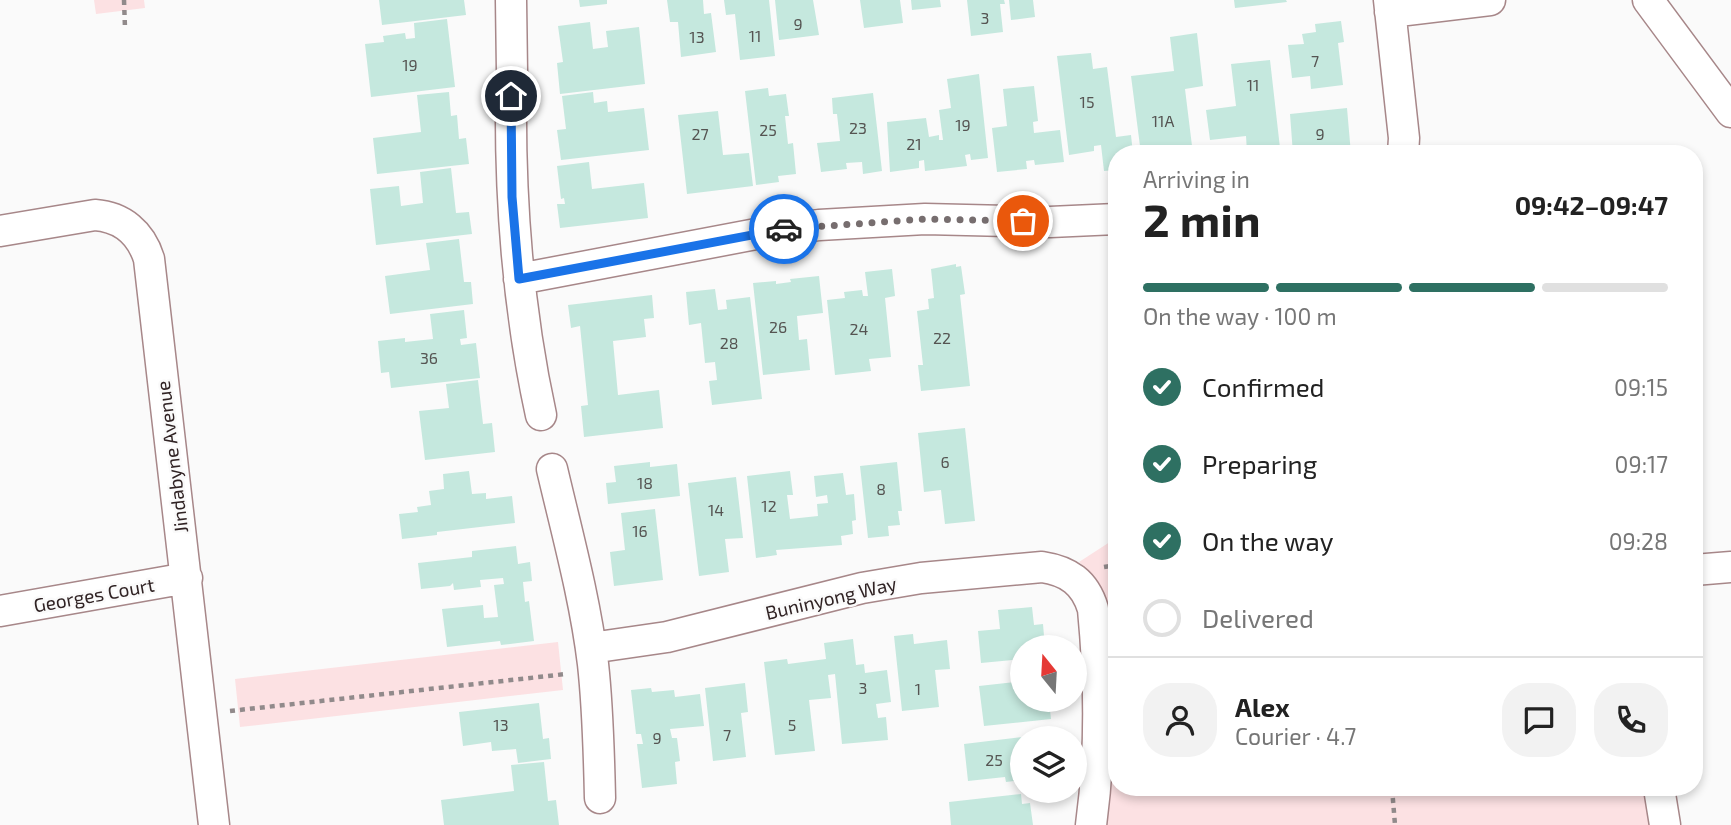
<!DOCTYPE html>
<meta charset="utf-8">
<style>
body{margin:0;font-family:"Exo 2",sans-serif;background:#f2f2f2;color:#222;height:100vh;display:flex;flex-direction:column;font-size:26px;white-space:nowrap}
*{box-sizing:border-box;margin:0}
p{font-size:23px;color:#767676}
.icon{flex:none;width:38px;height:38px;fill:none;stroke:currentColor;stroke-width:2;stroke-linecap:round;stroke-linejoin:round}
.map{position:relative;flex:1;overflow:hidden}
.sheet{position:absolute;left:1108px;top:145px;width:595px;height:651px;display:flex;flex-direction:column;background:#fff;border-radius:28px;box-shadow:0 4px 10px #0003}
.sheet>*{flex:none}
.needle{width:46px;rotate:342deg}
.fabs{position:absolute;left:1010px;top:635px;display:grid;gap:14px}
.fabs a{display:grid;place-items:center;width:77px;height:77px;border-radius:50%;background:#fff;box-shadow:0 4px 10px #0003;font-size:35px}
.pin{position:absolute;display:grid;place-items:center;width:60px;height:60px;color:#fff;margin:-30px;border:4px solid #fff;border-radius:50%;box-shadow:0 2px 7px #0007}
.courier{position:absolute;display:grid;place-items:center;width:70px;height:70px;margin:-35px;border:5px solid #1a73e8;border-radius:50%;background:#fff;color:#222;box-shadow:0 2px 9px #0007}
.headline em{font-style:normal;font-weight:700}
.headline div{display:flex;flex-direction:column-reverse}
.headline{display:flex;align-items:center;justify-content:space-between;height:119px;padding:0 35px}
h1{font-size:46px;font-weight:700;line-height:52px}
.bar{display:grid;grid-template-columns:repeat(4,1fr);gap:10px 7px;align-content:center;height:84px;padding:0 35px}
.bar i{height:9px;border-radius:5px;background:#e0e0e0}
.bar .selected{background:#2e7062}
.bar p{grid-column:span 4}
.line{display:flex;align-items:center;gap:18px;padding:0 35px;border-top:2px solid #e0e0e0}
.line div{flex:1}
.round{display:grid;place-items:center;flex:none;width:74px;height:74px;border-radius:28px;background:#f2f2f2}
ol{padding:0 35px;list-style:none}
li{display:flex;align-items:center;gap:21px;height:77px}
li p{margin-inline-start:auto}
li .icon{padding:7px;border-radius:50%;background:#2e7062;color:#fff;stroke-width:4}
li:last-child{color:#767676}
li i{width:38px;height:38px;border:4px solid #e0e0e0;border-radius:50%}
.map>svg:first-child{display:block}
.green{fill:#fce1e3}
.building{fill:#c5e8de}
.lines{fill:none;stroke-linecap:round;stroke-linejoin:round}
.street-casing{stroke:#a78789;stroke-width:33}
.path{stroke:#918a8b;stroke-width:4.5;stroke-dasharray:5 5;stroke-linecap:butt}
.street{stroke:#fff;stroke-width:30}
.done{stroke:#776e6f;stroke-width:7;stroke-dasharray:0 12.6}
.route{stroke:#1a73e8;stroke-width:9}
.labels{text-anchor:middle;stroke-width:5;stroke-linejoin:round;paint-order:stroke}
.number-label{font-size:16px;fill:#555452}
.street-label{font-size:19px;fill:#302324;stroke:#fafafa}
</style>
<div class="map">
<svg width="1731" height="825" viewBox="0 0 1731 825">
<rect width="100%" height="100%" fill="#fafafa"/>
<path class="green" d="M94,0h50l1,8 -49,6z
M1116,538v250h535l4,37h-553l2,-228 -9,-20 -16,-15z
M558,642l5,48 -323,37 -5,-48z"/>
<path class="building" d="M379,0h85l2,15 -84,10z
M579,0h28v4l-27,3z
M667,0h36l1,14 7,-1 5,39 -35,5 -3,-35h-8z
M724,0h45l6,56 -35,4 -5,-46 -9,1z
M775,0h38l6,35 -40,5z
M860,0h40l3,23 -39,5z
M911,0h29l1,7 -29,3z
M967,0h37l1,4h-5l3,28 -32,4z
M1009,0h24l2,17 -24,3z
M1234,0h52l1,2 -52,6z
M447,19l8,68 -84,10 -6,-53 19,-2 -1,-6 22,-3 1,6 9,-1 -1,-15z
M1341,21l3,21 -6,1 5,42 -32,4 -1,-13 -18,2 -4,-33 16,-1 -2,-10 14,-2 -1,-8z
M590,22l3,27 15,-2 -2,-16 33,-4 6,57 -85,10 -3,-31 6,-1 -5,-36z
M1197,33l6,53 -18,3 8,65h-52l-10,-78 43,-5 -4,-34z
M1091,53l2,16 14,-2 9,70 15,-2 2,19h-17v16l-12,1 -3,-26 -7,1v5l-25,4 -12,-99z
M1270,60l10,88 -33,4 -1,-16 -36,4 -4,-30 30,-4 -5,-42z
M979,74l9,84 -17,2 -1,-6 -5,1 2,11 -42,5 -1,-11 -5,1v7l-29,4 -3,-50 39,-4 3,19 10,-2v5h4l-4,-30 12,-2 -4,-29z
M1034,86l4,35 -5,1 1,11 26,-3 4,32 -29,3 -1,-5 -8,1 1,8 -30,3 -5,-44 15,-2 -4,-37z
M768,88l1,8 17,-2 3,22h-4l3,28 5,-1 3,31 -18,2 1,6 -23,3 -11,-94z
M449,92l2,24 6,-1 2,24 7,-1 3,26 -92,10 -4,-36 48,-6 -4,-37z
M593,92l1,11 13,-2 1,11 36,-4 5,42 -88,10 -4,-30 9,-1 -4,-33z
M873,93l9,78 -19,3 -1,-12 -16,1 1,6 -26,3 -4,-29 23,-2 -3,-27h-4l-1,-16z
M1347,108l4,46h-58l-3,-40z
M718,111l5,44 26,-2 4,33 -66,8 -9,-79z
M589,162l3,27 52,-6 4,35 -88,10 -3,-24h8l-1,-6 -3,1 -4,-33z
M451,168l5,45 13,-1 3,22 -96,11 -6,-56 29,-3 2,20 22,-3 -3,-31z
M459,239l5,43h7l2,22 -83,10 -5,-38 45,-6 -4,-27z
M956,264v3l5,-1 4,28 -5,1 10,91 -49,5 -3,-26h5l-6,-54 12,-2 -1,-10 6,-1 -3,-29z
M892,269l3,27 -10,2 6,59 -22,2 2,12 -36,4 -8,-75 18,-2 -1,-6 18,-2 1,6h5l-3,-24z
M819,276l4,37 -26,3 2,24 8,-1 3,31 -47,5 -10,-92 23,-2v3l15,-2 -1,-3z
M715,289l3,21 9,-1 -1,-9 24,-3 12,102 -50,6 -3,-24 8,-1 -2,-18 -10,1 -4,-40 -12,2 -3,-33z
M652,295l2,23 -10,1 2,18 -33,4 5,54 41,-5 4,38 -79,9 -3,-31 7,-1 -8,-79 -9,2 -3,-23z
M464,310l3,28 -7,1 1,6 15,-2 4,35 -89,10 -2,-16 -8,1 -3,-32 27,-3v4l28,-3 -3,-25z
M478,380l5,44 9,-1 3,29 -70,8 -6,-49 30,-3 -3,-24z
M965,428l10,93 -30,3 -4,-34 -17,2 -6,-59z
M650,462v5l27,-3 3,32 -72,8 -2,-21 10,-1 -2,-16z
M897,462l5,49h-4l2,14 -12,1 1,10 -21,2 -8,-72z
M469,471l3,23 14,-1v6l26,-3 3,27 -78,9v3l-35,4 -3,-25 19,-2 -1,-5 14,-2 -2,-14 15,-2 -1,-15z
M790,471l3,24h-6l3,24 28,-3 -1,-12 11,-1 -1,-8 -11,2 -2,-21 29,-3 3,22 8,-1 2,26 -4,1 1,13 -12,2 1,9 -66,5 1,5 -21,3 -9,-82z
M736,477l7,61 -18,1 4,33 -30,4 -11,-93z
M655,509l8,71 -49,6 -4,-34 15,-2 -4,-37z
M516,546l2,18 12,-2 2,19 -9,1 2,20 4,-1 5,40 -33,4 -1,-4 -53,6 -5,-38 41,-4 1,13 14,-1 -4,-32 10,-1 -1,-6 -23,2 1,7 -27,3 -1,-7 -3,3 -29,3 -3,-26 54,-6v-6z
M1032,607l2,18 9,-1 2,24h-23v11l-41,4 -3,-32 22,-2 -2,-19z
M913,634l1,10 33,-4 3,29 -15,1 4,37 -37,4 -8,-75z
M853,639l3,26 8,-1 1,9 22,-3 4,32 -15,2 2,14 8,-1 2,23 -46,4 -7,-70 -7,1 3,23 -22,2 6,51 -40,4 -11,-93 23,-3 1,5 38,-5 -2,-16z
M1022,673v27h27l2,19 -67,7 -5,-40 36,-4 -2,-8z
M745,683l3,29 -7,1 5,44 -33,4 -8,-73z
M651,688l1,4 22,-2 1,7 25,-3 4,32 -34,3 2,9h5l3,23 -5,1 2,22 -35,4 -5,-44h6l-2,-10h-5l-5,-44z
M539,703l4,36 6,-1 2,21 -33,4 -2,-14 -24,2 -1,-9 -28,4 -4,-34z
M1022,737v43l-16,2 -1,-5 -37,4 -4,-37z
M544,762l4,39 8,-1 3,25h-115l-3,-25 73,-9 -3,-26z
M1021,794l1,10 8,-1 3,22h-82l-2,-23z"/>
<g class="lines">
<g class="street-casing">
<path id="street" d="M511,0l1,72
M1389,0l15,138 -1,16
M1648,0l83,112
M1390,12l100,-12
M511,96c-1,107 7,214 30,319
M0,231l95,-16c27,2 46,18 54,44l65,566
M519,279l253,-48 47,-6 106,-6 125,3 66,-3
M552,469c15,64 33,129 41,195 5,45 6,89 7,134
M1694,570l37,-3
M0,611l187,-33
M591,648l76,-11 195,-49 59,-10 121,-11c26,4 43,15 51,42 7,73 8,143 -2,216
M1659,788l6,37"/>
</g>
<path class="path" d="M124,0l1,28
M1104,567l12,-2
M230,711l336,-37
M1392,788l3,37"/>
<use href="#street" class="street"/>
</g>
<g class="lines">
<path class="done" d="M784,229l141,-10 98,2"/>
<path class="route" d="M511,96l1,101 7,82 265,-50"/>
</g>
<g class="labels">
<g class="number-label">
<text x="985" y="24">3</text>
<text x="798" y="30">9</text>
<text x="755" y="42">11</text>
<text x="697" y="43">13</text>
<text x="1315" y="67">7</text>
<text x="410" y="71">19</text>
<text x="1253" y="91">11</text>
<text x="1087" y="108">15</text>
<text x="1163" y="127">11A</text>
<text x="963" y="131">19</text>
<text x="858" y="134">23</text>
<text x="768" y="136">25</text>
<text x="700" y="140">27</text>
<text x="1320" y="140">9</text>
<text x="914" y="150">21</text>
<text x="778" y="333">26</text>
<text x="859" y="335">24</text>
<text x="942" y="344">22</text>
<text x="729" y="349">28</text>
<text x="429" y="364">36</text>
<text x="945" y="468">6</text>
<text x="645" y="489">18</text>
<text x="881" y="495">8</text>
<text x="769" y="512">12</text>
<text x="716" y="516">14</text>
<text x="640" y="537">16</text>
<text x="863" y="694">3</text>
<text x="918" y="695">1</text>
<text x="501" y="731">13</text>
<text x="792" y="731">5</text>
<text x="727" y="741">7</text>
<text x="657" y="744">9</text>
<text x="994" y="766">25</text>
</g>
<g class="street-label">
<text transform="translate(172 457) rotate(-97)" y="7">Jindabyne Avenue</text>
<text transform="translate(94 595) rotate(-10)" y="7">Georges Court</text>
<text transform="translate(831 598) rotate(-13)" y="7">Buninyong Way</text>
</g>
</g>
</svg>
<div class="fabs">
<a><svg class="needle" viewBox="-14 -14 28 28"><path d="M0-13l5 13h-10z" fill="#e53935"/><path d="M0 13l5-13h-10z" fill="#767676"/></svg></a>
<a><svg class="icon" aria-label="layers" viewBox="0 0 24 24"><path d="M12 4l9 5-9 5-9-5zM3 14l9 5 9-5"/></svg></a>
</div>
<div class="pin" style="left:1023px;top:221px;background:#ea580c"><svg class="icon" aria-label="bag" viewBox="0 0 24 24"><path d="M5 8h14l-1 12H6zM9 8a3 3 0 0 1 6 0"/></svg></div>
<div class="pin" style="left:511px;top:96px;background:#1f2937"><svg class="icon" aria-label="home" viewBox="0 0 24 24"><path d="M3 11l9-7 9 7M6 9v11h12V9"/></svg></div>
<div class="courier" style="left:784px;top:229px"><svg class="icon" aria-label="car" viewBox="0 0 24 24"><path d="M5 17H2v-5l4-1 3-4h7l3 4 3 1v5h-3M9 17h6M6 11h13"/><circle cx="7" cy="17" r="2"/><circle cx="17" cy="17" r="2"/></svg></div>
<section class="sheet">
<div class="headline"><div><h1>2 min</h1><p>Arriving in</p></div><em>09:42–09:47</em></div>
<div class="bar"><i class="selected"></i><i class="selected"></i><i class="selected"></i><i></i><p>On the way · 100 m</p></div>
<ol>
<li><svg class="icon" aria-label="check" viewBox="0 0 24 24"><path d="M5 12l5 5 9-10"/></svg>Confirmed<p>09:15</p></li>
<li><svg class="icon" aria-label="check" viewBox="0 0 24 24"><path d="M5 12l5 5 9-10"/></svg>Preparing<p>09:17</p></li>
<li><svg class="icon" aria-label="check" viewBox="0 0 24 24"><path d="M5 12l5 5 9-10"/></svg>On the way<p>09:28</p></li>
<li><i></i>Delivered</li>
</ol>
<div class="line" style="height:126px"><a class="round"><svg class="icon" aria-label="person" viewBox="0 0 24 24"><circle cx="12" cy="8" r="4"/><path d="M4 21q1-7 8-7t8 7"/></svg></a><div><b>Alex</b><p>Courier · 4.7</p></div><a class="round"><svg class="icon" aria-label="chat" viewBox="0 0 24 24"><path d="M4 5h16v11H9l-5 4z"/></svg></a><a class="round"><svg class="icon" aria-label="phone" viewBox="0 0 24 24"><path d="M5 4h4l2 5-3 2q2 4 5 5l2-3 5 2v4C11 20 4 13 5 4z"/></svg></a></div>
</section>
</div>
